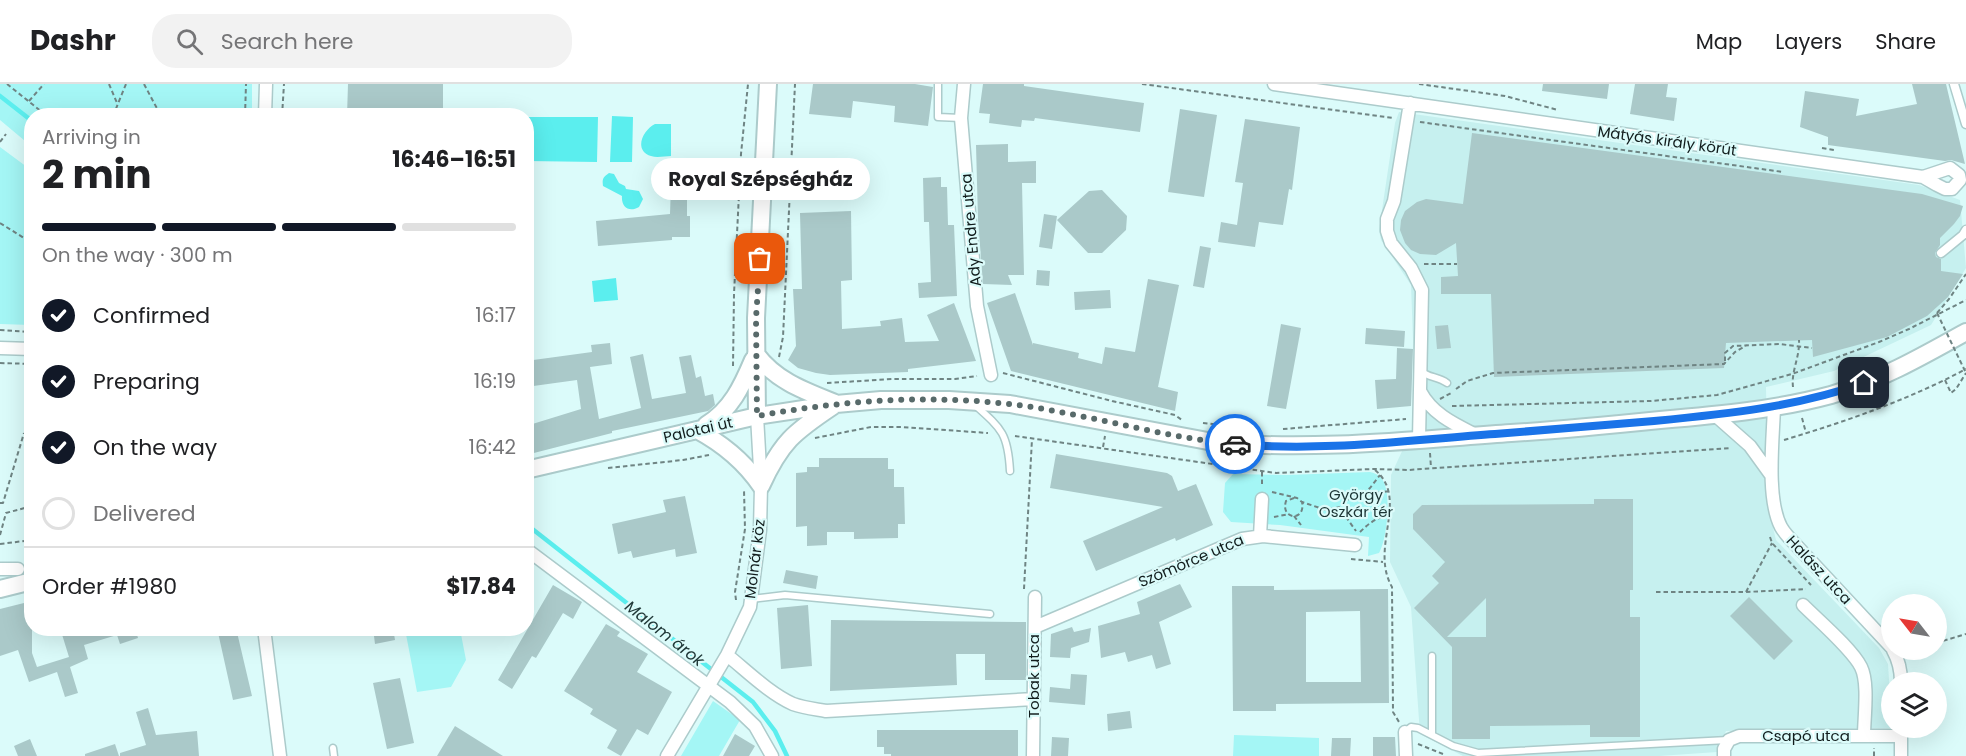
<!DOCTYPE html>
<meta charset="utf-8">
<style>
body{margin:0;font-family:Poppins,sans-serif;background:#f2f2f2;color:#202124;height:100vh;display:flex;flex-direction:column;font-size:22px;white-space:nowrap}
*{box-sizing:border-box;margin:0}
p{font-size:20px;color:#757577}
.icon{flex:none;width:33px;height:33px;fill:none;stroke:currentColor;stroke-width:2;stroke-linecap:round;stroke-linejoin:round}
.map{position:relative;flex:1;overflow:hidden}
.drawer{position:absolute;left:24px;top:24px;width:510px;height:528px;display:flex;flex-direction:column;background:#fff;border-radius:24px;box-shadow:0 6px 24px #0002}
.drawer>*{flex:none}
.needle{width:39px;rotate:301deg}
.buttons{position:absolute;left:1881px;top:510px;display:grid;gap:12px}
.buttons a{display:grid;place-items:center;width:66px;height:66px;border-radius:50%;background:#fff;box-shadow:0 6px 24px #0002;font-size:30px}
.pin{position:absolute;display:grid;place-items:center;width:51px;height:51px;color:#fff;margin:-26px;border-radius:12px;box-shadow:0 3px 9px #0006}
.courier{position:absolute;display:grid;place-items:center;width:60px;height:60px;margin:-30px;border:4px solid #1a73e8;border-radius:50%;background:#fff;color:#222;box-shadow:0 2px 8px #0007}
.bubble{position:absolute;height:42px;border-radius:21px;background:#fff;box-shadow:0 6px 24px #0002;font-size:20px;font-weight:700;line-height:42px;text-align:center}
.overview em{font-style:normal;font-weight:700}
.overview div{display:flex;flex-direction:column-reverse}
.overview{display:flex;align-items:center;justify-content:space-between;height:102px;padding:0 18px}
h1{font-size:39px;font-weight:700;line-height:45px}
.bar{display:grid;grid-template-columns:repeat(4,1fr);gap:9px 6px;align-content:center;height:72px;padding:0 18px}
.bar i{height:8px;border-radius:4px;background:#e0e0e0}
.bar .current{background:#111827}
.bar p{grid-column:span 4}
.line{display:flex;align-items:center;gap:15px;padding:0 18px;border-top:2px solid #e0e0e0}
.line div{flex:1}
ol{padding:0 18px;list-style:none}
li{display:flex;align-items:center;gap:18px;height:66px}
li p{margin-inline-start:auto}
li .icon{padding:6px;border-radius:50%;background:#111827;color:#fff;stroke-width:4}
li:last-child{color:#757577}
li i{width:33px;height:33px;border:3px solid #e0e0e0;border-radius:50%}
header{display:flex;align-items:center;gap:36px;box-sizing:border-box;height:84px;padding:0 30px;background:#fff;border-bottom:2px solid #e0e0e0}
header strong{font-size:28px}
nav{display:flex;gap:33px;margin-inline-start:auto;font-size:21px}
.search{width:420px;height:54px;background:#f2f2f2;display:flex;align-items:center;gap:15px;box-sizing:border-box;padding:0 21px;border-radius:24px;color:#757577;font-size:22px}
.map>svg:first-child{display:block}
.built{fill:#c6f0ef}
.green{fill:#a4f6f5}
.water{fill:#5beeee}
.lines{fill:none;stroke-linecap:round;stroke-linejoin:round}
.stream{stroke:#5beeee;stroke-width:4.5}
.building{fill:#aac9c9;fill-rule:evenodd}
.service-casing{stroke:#accbcb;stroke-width:9}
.pedestrian-casing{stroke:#accbcb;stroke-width:11}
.minor-casing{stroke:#accbcb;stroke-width:15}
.secondary-casing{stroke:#accbcb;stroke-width:20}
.path{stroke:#6f8483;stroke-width:2;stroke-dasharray:4.5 3;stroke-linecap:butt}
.service{stroke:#fff;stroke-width:6}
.pedestrian{stroke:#fff;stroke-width:8}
.minor{stroke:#fff;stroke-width:12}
.secondary{stroke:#fff;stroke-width:16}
.path-bridge{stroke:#6f8483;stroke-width:2;stroke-dasharray:4.5 3;stroke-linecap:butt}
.done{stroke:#586a6a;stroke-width:6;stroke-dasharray:0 10.8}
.route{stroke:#1a73e8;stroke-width:8}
.labels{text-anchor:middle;stroke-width:4.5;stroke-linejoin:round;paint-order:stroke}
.street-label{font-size:15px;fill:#111c1c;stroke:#dbfbfa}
.park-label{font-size:15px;fill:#1c3535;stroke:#dbfbfa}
.water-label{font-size:16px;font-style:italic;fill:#213939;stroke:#dbfbfa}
</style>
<header>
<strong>Dashr</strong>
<div class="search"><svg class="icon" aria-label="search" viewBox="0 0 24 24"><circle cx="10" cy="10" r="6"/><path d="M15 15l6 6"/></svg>Search here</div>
<nav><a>Map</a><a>Layers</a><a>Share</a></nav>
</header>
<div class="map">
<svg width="1966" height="672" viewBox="0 0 1966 672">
<rect width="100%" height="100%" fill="#dbfbfa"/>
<path class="built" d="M1399,28l520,73 41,15 6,68 -35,57 -97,46 -68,16 2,120 8,33 103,108 9,16 4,64 -166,3 -9,21 -58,4h-196l-43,-22 -9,-127 -21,-45 1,-87 25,-54 -5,-136 -30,-45 -2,-10 16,-107z"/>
<path class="green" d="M0,0h252v31l-220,1 -1,30 -31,-26z
M0,63l31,23v155l-31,-1z
M1370,388c5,1 9,3 12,7 10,13 5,61 -3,74l-11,3 1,-19 -89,-12 -49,-3 -8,-10 2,-29 8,-9 54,1z
M405,545h55l6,31 -15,27 -34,5z
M713,617l27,19 -21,36h-38z
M1234,651l85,3v18h-86z"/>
<path class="water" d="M612,32l21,1 -1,45h-22z
M527,33h71l-1,45 -70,-1z
M655,40h16v32c-6,0 -14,2 -20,0 -18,-6 -8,-26 4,-32z
M609,89l5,1 5,9 6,3 1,3 13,2 4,8 -4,8c-10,6 -18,0 -17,-11l-19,-10c-1,-7 0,-9 6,-13z
M616,194l2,22 -24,2 -2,-21z"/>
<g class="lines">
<path class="stream" d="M0,12l32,25
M526,440l227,178 22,29 12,25"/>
</g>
<path class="building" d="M348,0h95v32h-96z
M813,0h102l18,3 -5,39 -34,-4 1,-16 -42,-5 -2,17 -42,-4z
M983,0h41v2l120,17 -4,29 -105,-14 -1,3 -12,-1 -1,7 -32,-4 1,-9 -11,-1z
M1543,0h66l-2,15 -65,-8z
M1635,0h33l-2,13 11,1 -3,23 -44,-7z
M1912,0h34l19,80 -14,-4 -6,1 -117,-16v-8l-28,-10 5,-36 54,8 -3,17 61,-12z
M1180,25l37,6 -13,82 -36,-5z
M1245,35l55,8 -8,63 -3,-1 -6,36 -24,-3 -4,25 -37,-5 3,-20 16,3 6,-42 -8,-1z
M1472,49l450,61 41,12 -3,10 -6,8 -14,14v7l-5,8 1,4 5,2v12l22,3 -15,23 -21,19 -40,21 -74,20 -1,-17 -86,3 -2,25 -230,9 -3,-83h-50v-17l17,-1 -2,-33 -20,12 -16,-1 -9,-4 -6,-7 -5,-13 1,-10 4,-9 12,-9 9,-3 37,5z
M1008,60v18l28,-1v22h-14l2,92h-16l4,10 -29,-1 -5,-64 -2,-75z
M941,93v10h6l1,38h6l3,71 -38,2 -1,-15 13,-1 -2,-60h-5l-1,-44z
M671,101h16v31h3v21h-18v3l-74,6 -2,-25 74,-7z
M1102,106l25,26 -1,14 -24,23h-14l-31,-33 32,-29z
M851,127l1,69 -11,1 1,48 39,-3 -1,-5 22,-3 3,24 34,-1 -12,-26 27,-12 22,58 -68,8v3l-78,3 -14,-2 -18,-5 -10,-8 8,-14 -3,-57h9l-2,-76z
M1044,130l13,2 -5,33 -13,-2z
M1200,162l11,2 -7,40 -11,-2z
M1037,186l13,1 -1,15 -13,-1z
M1148,195l31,6 -21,102 20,5 -3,19 -164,-40 -24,-68 28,-10 18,52v-2l46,10 -1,5 24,6 3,-17 30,5z
M1110,206l1,18 -36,2 -1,-18z
M1281,240l20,4 -15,81 -19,-3z
M1448,241l3,23 -14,1 -2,-23z
M1366,244l39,3 -1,16 -39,-3z
M610,259l2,21 -22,3 9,52 42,-11 -11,-51 13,-3 9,45 34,-6 -7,-36 12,-2 5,23 5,-2 4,20 8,-2 2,11 -7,6 -96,20v2l-86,22v-29l55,-17 -4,-29 -51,7v-26l66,-9 -1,-7z
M1397,264l16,1 -2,57 -34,3 -2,-29 21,-1z
M1056,370l111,19 5,3 6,15 18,-7 17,41 -37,16 -1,-3 -79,33 -13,-30 80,-34 -113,-19z
M819,374h69v11h6v18h10l1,37h-7v14l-44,1v-7h-27v13l-20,1v-20l-11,1v-54l11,-1v-5h12z
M685,412l12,57 -21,4 -1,-8 -42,9 -2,-7 -13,3 -6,-30 54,-12 -3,-12z
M1594,415h39v91h-3v27h10v120h-50v-12l-100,1v13h-38v-92l-38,-39 25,-25 -7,-7 13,-14 -32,-33v-15l9,-9 172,-1zM1486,514v39h-39z
M786,486l32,6 -2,13 -33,-6z
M1180,500l12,23 -33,15 12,42 -15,5 -4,-14 -24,7 -3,-10 -24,6 -3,-32 42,-12 -3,-12z
M553,501l29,17 -9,17 -10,-6 -27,45 -4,-2 -20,33 -14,-9z
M1232,502h42v4l114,-1 1,114 -113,1v7h-43zM1360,527l1,71h-55v-70z
M1749,513l44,44 -19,19 -44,-44z
M32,517v52l5,14 32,-10 -9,-29h75l3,10 -18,6 -3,-9 -33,10 4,14 -18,8 8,26 -13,4 -8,-25 -28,10 -11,-32 -18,6v-47z
M808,521l4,61 -31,3 -4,-61z
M831,536l195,2v58h-41v-26h-29l1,31 -127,6z
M606,540l14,8 -3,4 31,18 -11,18 35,20 -24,43 -11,-6 -16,27 -14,-8 10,-18 -27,-16 3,-5 -29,-18z
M1072,543l2,5 17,-4 -2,14 -18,6 -1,10 -20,-1 1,-23z
M217,544h19l16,68 -19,4z
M373,544h20l2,12 -20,4z
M1071,590l16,1 -2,30 -36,-3 1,-15 20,2z
M400,594l14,65 -27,6 -14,-66z
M148,624l8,27 41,-4 2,25h-79v-3l26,-8 -10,-33z
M1130,627l2,17 -24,3 -1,-17z
M455,642l48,30h-66z
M877,646h141v26h-127v-2h-7v-7h-7z
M735,650l20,12 -6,10h-26z
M1052,653l17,1 -1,18h-17z
M1373,653h22l1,19h-23z
M1332,654h19l-1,18h-19z
M30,655l7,17h-19l-4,-10z
M115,660l4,12h-34v-2z"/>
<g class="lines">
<g class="service-casing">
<path id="service" d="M938,0v33l23,1
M1421,287c7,7 17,5 26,12
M975,321c27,24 33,29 35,66
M751,515l34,-4 205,19
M1405,648l6,-5 7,1 35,18 25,7 250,-13
M1432,650v-78
M333,664l1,8"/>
</g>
<g class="pedestrian-casing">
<path id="pedestrian" d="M1954,0l12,40
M1941,169l22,-18 3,-5"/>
</g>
<g class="minor-casing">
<path id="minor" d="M964,0l-3,34 16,188 14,69
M1274,0l649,93 14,8 8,4h7l8,-9 -1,-5 -9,-7 -27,9
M1410,19l-16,98 -7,18v12l4,12 20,25 11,22 -3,149
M265,32l1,-32
M0,264l32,1
M1420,307c12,23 34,33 56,44
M1774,323c-1,32 -8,91 7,120 4,7 9,12 15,18l96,103
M1716,332l34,30 21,29
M1260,452l2,-37
M526,465l204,153 25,24 17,30
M0,485h18
M1803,521c15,15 49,44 58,62 8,16 3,50 3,69
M1035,543l207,-88 21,-3 92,9
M264,544l16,128
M1893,566c5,9 8,21 8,32
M727,571c20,16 42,38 66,49 11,4 22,5 33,7l208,-12
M1901,644v28
M1405,648l1,24
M667,672l60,-101 23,-48 10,-77 1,-44 -4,-70
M1033,672l2,-159
M1724,672v-7l5,-9 10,-4h162"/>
</g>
<g class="secondary-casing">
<path id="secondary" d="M756,270c20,27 49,37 79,49
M757,332l-1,-98 12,-234
M706,341c25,-15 36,-39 47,-65
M697,346c26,14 47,31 64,56
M526,386l231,-54 79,-12 45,-4h68l61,4 203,38c99,9 199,-2 298,-9 50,-3 100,-8 149,-13 58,-5 115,-10 171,-25 48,-14 92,-39 135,-63
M761,402c20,-44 33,-54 72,-80
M0,505l32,-8"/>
</g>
<path class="path" d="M7,0l40,32
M109,0l8,19
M144,0l17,32
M1142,0l251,34
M1419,0l86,12 53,14
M29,17l15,-17
M113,32l13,-32
M245,32l1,-32
M282,32l2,-32
M1420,38l363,50
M0,58l6,-8
M1822,64l12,2
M0,139l32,20
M1424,180h33
M1937,229l12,-14 17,-25
M0,246l32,2
M779,273l4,-20 12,-253
M1725,277v-8l8,-7 46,-2 33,4
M0,279l32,1
M733,282l1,-72 7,-140 7,-70
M1003,289l109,28 63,14 7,5
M1945,296l6,13 5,-4 10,-16
M827,299l66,-4h62l22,-3
M1793,303c-2,-16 7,-30 6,-47
M1456,305l11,-8 26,-8 231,-9 11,-12 12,-7
M1440,315l11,-6
M1452,322l199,-5 66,-6 75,-21 87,-32 30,-13 57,-29
M1802,334l4,15
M1203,339l27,3
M1283,345l123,-10
M1015,352l261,37 97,-4 35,1 323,-22
M815,354l56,-11h30l87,6
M1784,356c63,-19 124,-40 182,-71
M1103,363l2,-11
M1430,369l1,15
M608,384l75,-8 26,-5
M1375,386c35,29 -6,77 17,117l1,125 6,10
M1262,388v15
M1272,408l25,6 5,4 24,8 14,-3 7,-7 7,-4 36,-5
M1363,410l7,-6 10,-13
M1294,414l-8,3c-6,19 20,21 16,1
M0,419h3l21,-70
M1333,425l13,8 10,14
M1294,432l7,9
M1274,433l15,-3
M1360,448c8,-8 17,-15 28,-16
M0,451l6,-22 26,-7
M1770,453l2,6 39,42
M0,460l32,-4
M1351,475l32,3
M1024,505l8,-150
M1656,508h90l26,-49
M1746,508l60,-3
M736,516l-1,-8 10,-63 -1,-39
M1936,559l30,-9
M1908,568l9,-2
M1418,660l25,10
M1874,672v-8"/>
<use href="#service" class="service"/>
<use href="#pedestrian" class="pedestrian"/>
<use href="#minor" class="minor"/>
<use href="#secondary" class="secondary"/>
<path class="path-bridge" d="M1937,229l29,60"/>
</g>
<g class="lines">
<path class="done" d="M760,175l-4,59 1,98c93,-17 187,-23 281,-8 66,11 131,30 197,36"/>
<path class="route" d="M1235,360c86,8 174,-4 260,-10 53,-4 106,-9 159,-13 72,-7 142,-14 210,-38"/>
</g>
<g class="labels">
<g class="street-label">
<text transform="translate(1667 57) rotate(8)" y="5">Mátyás király körút</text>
<text transform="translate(971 146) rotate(-95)" y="5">Ady Endre utca</text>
<text transform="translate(698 346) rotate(-13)" y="5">Palotai út</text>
<text transform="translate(755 475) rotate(-83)" y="5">Molnár köz</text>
<text transform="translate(1191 477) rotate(-23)" y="5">Szömörce utca</text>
<text transform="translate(1819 486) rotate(47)" y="5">Halász utca</text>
<text transform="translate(1034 592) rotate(-90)" y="5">Tobak utca</text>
<text x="1806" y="657">Csapó utca</text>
</g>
<g class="park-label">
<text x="1356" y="416">György<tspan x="1356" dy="17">Oszkár tér</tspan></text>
</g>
<g class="water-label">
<text transform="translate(665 549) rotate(38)" y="6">Malom árok</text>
</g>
</g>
</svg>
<div class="buttons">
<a><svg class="needle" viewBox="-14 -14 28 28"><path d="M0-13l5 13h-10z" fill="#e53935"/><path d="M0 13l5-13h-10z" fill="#757577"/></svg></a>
<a><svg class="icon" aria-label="layers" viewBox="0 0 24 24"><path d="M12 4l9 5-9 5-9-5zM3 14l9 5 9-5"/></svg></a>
</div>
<div class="pin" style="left:760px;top:175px;background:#ea580c"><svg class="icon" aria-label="bag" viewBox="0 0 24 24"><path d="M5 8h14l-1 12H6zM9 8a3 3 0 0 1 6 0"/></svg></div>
<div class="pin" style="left:1864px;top:299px;background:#1f2937"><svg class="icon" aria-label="home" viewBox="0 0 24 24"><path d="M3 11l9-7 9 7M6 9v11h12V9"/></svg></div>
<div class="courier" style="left:1235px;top:360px"><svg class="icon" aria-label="car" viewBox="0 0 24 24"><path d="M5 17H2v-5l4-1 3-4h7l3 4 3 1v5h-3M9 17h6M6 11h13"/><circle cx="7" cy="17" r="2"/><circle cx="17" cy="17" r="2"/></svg></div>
<div class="bubble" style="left:651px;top:74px;width:219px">Royal Szépségház</div>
<section class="drawer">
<div class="overview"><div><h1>2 min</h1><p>Arriving in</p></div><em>16:46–16:51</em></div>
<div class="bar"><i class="current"></i><i class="current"></i><i class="current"></i><i></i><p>On the way · 300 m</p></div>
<ol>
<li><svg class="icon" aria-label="check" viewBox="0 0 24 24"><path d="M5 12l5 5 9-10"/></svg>Confirmed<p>16:17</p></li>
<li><svg class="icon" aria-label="check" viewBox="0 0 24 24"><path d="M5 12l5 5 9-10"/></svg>Preparing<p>16:19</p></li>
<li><svg class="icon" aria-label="check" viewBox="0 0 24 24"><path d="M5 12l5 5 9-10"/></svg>On the way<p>16:42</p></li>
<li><i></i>Delivered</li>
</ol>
<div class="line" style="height:78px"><div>Order #1980</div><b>$17.84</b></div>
</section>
</div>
